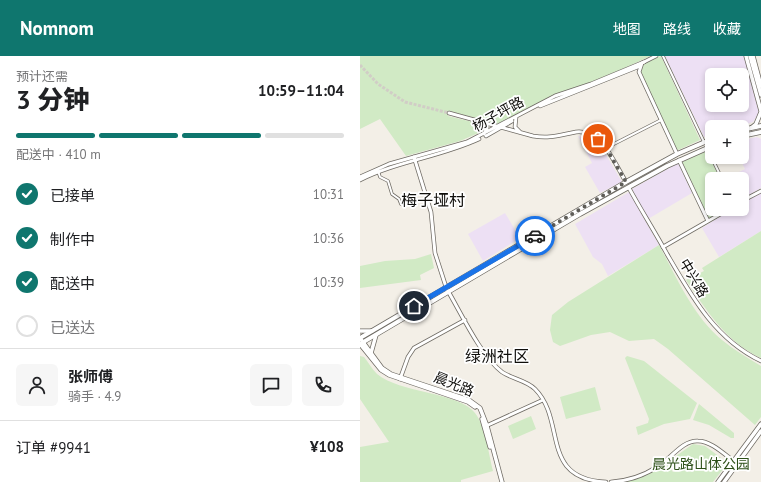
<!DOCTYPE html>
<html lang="zh">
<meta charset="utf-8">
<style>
body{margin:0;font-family:"PT Sans","Noto Sans SC",sans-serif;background:#f6f6f6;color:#202124;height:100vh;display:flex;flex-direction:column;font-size:15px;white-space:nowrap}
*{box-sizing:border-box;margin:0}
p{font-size:13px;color:#757577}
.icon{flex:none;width:22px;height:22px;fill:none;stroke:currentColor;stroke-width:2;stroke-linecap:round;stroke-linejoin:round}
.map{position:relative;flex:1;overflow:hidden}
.side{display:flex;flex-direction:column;background:#fff;width:360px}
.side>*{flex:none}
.fabs{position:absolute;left:345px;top:12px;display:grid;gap:8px}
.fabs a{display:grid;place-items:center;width:44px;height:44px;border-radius:6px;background:#fff;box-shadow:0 2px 6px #0003;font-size:20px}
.pin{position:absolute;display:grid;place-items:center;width:34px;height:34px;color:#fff;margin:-17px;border:2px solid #fff;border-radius:50%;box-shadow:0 1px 4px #0007}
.courier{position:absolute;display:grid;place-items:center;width:40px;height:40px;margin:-20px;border:3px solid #1a73e8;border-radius:50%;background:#fff;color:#222;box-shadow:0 1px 5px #0007}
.overview em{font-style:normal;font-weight:800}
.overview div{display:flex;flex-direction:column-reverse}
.overview{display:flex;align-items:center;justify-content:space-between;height:68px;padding:0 16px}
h1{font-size:26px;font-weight:800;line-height:30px}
.bar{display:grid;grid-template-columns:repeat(4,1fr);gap:6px 4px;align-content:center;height:48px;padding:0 16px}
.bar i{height:5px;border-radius:3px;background:#e0e0e0}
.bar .current{background:#0f766e}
.bar p{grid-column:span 4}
.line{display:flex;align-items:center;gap:10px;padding:0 16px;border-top:1px solid #e0e0e0}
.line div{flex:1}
.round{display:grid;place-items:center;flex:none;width:42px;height:42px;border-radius:6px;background:#f6f6f6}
ol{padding:0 16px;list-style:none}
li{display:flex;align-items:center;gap:12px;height:44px}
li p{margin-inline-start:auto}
li .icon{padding:4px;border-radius:50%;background:#0f766e;color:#fff;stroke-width:4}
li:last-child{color:#757577}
li i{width:22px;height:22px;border:2px solid #e0e0e0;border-radius:50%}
header{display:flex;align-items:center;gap:24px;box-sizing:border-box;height:56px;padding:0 20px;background:#0f766e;color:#fff}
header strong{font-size:19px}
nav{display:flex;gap:22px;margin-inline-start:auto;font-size:14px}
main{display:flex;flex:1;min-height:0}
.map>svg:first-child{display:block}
.commercial{fill:#ede0f4;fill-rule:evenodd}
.green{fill:#d1eac5}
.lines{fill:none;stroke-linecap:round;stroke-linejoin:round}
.secondary-tunnel{stroke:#d1cdc6;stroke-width:3;stroke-dasharray:3 1.5;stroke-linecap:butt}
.minor-casing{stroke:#6f6b64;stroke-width:3.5}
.tertiary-casing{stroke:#6f6b64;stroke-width:4.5}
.secondary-casing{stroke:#6f6b64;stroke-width:4.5}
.primary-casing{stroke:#6f6b64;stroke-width:5}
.trunk-casing{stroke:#6f6b64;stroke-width:5.5}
.minor{stroke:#fff;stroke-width:2}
.tertiary{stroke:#fff;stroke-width:3}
.secondary{stroke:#fff;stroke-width:3}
.primary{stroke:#fff;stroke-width:3.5}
.trunk{stroke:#fff;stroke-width:4}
.done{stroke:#5f5d58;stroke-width:4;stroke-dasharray:0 7.2}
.route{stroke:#1a73e8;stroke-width:5}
.labels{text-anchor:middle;stroke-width:3.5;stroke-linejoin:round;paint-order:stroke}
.street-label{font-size:14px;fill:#0f0e0b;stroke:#fff}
.park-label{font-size:14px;fill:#2d5018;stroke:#fff}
.quarter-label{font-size:16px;fill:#0f0e0b;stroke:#fff}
</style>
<header>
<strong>Nomnom</strong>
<nav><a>地图</a><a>路线</a><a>收藏</a></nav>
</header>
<main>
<section class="side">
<div class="overview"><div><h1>3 分钟</h1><p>预计还需</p></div><em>10:59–11:04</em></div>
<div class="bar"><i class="current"></i><i class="current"></i><i class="current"></i><i></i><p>配送中 · 410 m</p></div>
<ol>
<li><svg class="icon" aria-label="check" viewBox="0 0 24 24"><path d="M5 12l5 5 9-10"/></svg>已接单<p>10:31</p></li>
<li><svg class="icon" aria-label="check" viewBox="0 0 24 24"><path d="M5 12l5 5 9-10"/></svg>制作中<p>10:36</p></li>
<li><svg class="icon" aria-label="check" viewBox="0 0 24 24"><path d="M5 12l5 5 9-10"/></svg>配送中<p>10:39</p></li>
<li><i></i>已送达</li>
</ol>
<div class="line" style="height:72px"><a class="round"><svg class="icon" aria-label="person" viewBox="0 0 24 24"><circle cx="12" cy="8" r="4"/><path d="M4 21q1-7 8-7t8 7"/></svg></a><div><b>张师傅</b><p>骑手 · 4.9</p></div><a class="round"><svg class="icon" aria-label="chat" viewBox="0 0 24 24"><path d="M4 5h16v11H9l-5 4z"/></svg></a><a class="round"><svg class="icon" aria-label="phone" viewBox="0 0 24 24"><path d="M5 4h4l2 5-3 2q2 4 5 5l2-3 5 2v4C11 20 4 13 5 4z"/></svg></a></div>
<div class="line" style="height:52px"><div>订单 #9941</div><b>¥108</b></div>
</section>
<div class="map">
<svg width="401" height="426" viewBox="0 0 401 426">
<rect width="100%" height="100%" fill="#f3efe7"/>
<path class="commercial" d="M305,0h79l15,57 -6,9 -15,5h-26v8l-8,2zM352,19h30v30h-30z
M218,80l11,3 12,7 21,36 -22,11 -15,-26 7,-4z
M397,81l4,2v49l-19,11v-20h-17l20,-10 -6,-12h3v-17z
M318,107l14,30 -44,26 -16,-30z
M269,136l30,53 -51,31 -6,-12 -9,-7 -18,-33z
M401,136v39l-42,26 -17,-29 30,-19h10v-6z
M145,157l15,25 -37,23 -15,-27z"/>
<path class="green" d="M0,0h291c-20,9 -40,18 -60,26 -32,12 -63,24 -92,42l-50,-13 -1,5 33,8 2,7 -23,10 -54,15 -26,-37 -20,10z
M301,0l39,84 -24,11 -36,-78c1,-10 12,-14 21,-17z
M347,95l13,28h-8v30h14l-17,10 -27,-57z
M401,175v127c-34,-15 -55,-48 -75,-78l18,-9 -2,-3z
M299,189c18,33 34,71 63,95 12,10 26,18 39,26v51l-6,8 -87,-76 -14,-10 -25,2 -19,-9 -19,3 -31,11 -7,-4 -3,-12 2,-15 16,-13z
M71,198l3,14 -14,7 1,5 -61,8v-22l25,-5 30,-2z
M0,300l4,1c4,5 8,12 13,17 22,19 82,18 98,39 10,12 14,42 18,58l-32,9v2h-101v-35l29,-5 -29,-43z
M267,300l17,5 53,42 -7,16 -26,5 -26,11 -2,-8 12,-4 1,-4 -24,-61z
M235,331l6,23 -35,9 -6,-22z
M339,348l35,29v5h-3l-22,-13 -16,-5z
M171,360l5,13 -23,10 -5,-13z
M333,388l12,2 23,17 -15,19h-88l20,-6 22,-12 6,8 10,-5 -7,-11z"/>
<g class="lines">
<path class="secondary-tunnel" d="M0,9l18,19 27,18 44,11"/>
<g class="minor-casing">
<path id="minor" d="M303,0l41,86
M246,92l55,-28
M347,92l15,31
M18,115l2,6 8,4 4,13 7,5 2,5"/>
</g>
<g class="tertiary-casing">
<path id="tertiary" d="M296,0l-14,7 -3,9 38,82
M54,101l17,55 4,41 11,34
M319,104l29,61
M382,145l19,-10
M303,191l66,-38
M88,235c14,24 33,65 54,81 10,7 24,8 33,17 32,32 4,90 71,93
M40,323l8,-22 6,-9 51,-28
M126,370l57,-26
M251,426c16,-1 32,-6 46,-15 13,-7 25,-27 41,-26 13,0 26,13 37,21"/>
</g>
<g class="secondary-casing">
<path id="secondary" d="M180,50l100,-40
M89,57l84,23c17,3 26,-1 43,-4 26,-3 39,32 50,50
M156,61l-1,10 5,5
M123,66l4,6 -3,6
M126,80l26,-15
M0,121l29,-13 78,-22 88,-46 36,-12 53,-22
M0,124c38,-19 80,-23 119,-41
M269,132c12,22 26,44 38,66 25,43 48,85 94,107"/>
</g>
<g class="primary-casing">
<path id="primary" d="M386,0l15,55
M390,0l11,39
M393,0l8,30
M391,72l5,-4 5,-12
M0,275h12
M0,282l22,30 9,6 78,26 11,8 7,18 15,56
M0,288l21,26 8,5 79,27 7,5
M11,297l5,-18
M122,363l8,28
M358,426l43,-58
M364,426l37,-51"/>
</g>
<g class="trunk-casing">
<path id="trunk" d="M382,74l19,-4
M382,80l19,-4
M0,282l266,-156 51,-28 35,-15
M0,288l220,-130 87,-48 45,-20"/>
</g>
<use href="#minor" class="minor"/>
<use href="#tertiary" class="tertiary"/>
<use href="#secondary" class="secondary"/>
<use href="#primary" class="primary"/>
<use href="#trunk" class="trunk"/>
</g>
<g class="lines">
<path class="done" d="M175,180l91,-54 -20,-34 -8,-9"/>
<path class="route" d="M54,250l121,-70"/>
</g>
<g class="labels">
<g class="street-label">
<text transform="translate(138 58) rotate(-29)" y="5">杨子坪路</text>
<text transform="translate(334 222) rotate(59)" y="5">中兴路</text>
<text transform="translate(94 328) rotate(22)" y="5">晨光路</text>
</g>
<g class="park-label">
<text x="341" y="413">晨光路山体公园</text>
</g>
<g class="quarter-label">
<text x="73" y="150">梅子垭村</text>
<text x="137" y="306">绿洲社区</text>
</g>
</g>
</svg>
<div class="fabs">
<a><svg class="icon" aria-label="locate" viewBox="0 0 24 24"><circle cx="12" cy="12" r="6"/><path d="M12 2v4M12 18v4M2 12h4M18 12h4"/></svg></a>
<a>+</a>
<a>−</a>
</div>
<div class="pin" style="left:238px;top:83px;background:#ea580c"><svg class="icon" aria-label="bag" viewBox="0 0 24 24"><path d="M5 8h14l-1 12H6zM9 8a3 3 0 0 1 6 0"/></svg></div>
<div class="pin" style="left:54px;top:250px;background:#1f2937"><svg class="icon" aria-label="home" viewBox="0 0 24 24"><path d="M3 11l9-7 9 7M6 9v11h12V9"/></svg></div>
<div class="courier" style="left:175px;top:180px"><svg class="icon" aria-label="car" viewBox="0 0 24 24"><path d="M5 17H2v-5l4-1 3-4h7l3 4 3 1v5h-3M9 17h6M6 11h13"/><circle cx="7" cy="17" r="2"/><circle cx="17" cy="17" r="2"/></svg></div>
</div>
</main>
